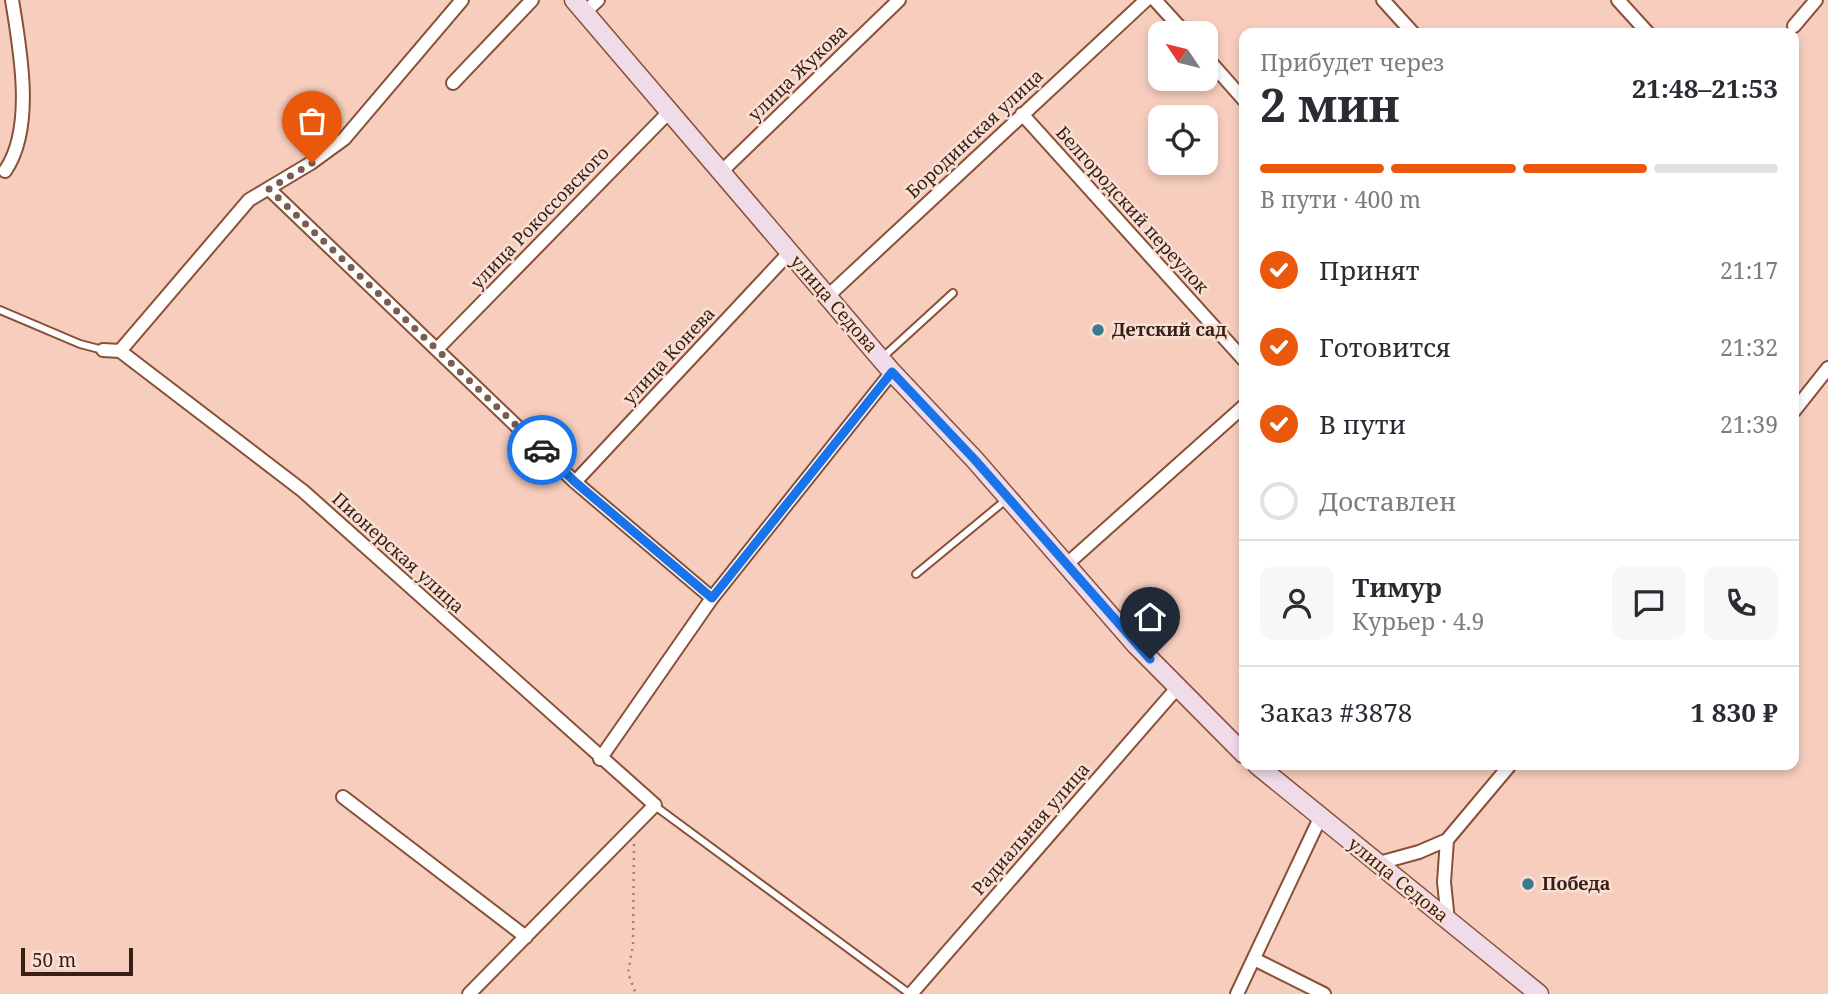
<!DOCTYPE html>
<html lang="ru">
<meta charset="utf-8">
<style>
body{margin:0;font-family:"Noto Serif",serif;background:#f7f7f7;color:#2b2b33;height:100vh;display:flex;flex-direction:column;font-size:26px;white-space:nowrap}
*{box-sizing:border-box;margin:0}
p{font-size:23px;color:#7c7c81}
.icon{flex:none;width:38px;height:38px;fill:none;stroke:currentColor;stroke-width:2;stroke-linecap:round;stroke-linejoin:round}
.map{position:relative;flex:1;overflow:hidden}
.drawer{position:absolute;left:1239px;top:28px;width:560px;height:742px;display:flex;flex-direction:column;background:#fff;border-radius:14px;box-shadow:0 4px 10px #0003}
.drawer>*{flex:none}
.needle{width:46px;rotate:305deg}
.controls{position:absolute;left:1148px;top:21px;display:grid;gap:14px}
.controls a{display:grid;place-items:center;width:70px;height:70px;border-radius:14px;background:#fff;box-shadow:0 4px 10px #0003;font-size:35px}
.scale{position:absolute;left:21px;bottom:18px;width:112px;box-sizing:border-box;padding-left:7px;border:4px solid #381f15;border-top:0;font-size:19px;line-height:24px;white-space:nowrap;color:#381f15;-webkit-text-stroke:5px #fadfd4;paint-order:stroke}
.pin{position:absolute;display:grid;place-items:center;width:60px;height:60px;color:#fff;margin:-72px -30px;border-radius:50% 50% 50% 0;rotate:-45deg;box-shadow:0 0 7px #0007}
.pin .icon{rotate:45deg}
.courier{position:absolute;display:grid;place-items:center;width:70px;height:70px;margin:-35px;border:5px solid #1a73e8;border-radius:50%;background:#fff;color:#222;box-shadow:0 2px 9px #0007}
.head em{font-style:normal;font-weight:700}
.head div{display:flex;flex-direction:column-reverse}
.head{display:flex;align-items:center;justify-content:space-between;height:119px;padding:0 21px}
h1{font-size:46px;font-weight:700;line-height:52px}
.bar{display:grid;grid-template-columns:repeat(4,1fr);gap:10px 7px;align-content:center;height:84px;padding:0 21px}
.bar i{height:9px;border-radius:5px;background:#e1e1e2}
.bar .on{background:#ea580c}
.bar p{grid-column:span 4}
.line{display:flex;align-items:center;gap:18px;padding:0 21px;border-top:2px solid #e1e1e2}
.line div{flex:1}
.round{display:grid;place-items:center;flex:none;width:74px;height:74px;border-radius:14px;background:#f7f7f7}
ol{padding:0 21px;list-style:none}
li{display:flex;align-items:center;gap:21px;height:77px}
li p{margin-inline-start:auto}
li .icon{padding:7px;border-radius:50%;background:#ea580c;color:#fff;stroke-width:4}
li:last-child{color:#7c7c81}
li i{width:38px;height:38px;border:4px solid #e1e1e2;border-radius:50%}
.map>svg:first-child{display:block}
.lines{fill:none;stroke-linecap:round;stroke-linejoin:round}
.lane-casing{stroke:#895038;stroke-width:10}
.street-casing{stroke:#895038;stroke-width:16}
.secondary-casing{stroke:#895038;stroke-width:21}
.path{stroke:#a17f72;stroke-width:2.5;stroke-dasharray:2 5;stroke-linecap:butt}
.lane{stroke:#fff;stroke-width:6}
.street{stroke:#fff;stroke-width:12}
.secondary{stroke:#f0dbe8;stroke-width:18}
.done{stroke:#7b5c50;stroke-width:7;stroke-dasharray:0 12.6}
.route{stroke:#1a73e8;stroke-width:9}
.poi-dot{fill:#3b798e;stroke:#fadfd4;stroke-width:2.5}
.labels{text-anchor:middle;stroke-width:5;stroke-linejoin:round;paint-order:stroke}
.street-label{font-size:18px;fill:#381f15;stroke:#fadfd4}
.poi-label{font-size:18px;font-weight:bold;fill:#381f15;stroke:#fadfd4;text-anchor:start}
</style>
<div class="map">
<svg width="1828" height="994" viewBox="0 0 1828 994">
<rect width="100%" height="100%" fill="#f7cebe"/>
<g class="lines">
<g class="lane-casing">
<path id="lane" d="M0,310l80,34 23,6
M883,357l70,-64
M916,574l91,-75
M655,806l255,188"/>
</g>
<g class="street-casing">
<path id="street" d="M1155,0l30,33
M1383,0l30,33
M1618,0l30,33
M584,13l14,-13
M1794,26l22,-26
M1206,57l38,43
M453,83l79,-83
M1022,114l222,246
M5,171c30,-43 15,-122 7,-171
M721,172l178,-172
M269,189l306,293 137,116
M829,295l317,-295
M438,348l230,-235
M103,350l17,1 183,140 352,314 -186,189
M120,351l129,-151 62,-37 33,-24 118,-139
M1794,411l34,-43
M575,482l214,-229
M1067,564l177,-158
M600,759l112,-161 180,-226
M343,797l183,140
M1447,840l-3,42 4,39
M1379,863l40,-11 28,-12 63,-75
M1254,959l70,35
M911,994l266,-306
M1237,994l84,-178"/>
</g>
<g class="secondary-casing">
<path id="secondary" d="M574,0l318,372 83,88 161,185 108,109
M1257,765l282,229"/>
</g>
<path class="path" d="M634,844l-1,101 -5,28 8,21"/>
<use href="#lane" class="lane"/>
<use href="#street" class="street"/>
<use href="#secondary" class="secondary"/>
</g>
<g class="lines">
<path class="done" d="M312,163l-43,26 273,261"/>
<path class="route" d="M542,450l33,32 137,116 180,-226 83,88 175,199"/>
</g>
<g class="poi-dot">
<circle cx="1098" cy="330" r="7"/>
<circle cx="1528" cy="884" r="7"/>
</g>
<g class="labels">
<g class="street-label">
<text transform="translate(798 73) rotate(-44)" y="6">улица Жукова</text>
<text transform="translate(975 134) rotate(-43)" y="6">Бородинская улица</text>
<text transform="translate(1132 210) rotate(48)" y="6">Белгородский переулок</text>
<text transform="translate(540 218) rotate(-46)" y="6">улица Рокоссовского</text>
<text transform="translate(834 304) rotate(49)" y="6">улица Седова</text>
<text transform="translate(669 356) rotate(-47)" y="6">улица Конева</text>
<text transform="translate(398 553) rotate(42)" y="6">Пионерская улица</text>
<text transform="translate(1031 829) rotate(-49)" y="6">Радиальная улица</text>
<text transform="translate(1398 880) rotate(39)" y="6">улица Седова</text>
</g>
<g class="poi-label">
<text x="1112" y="336">Детский сад</text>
<text x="1542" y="890">Победа</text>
</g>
</g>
</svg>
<div class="controls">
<a><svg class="needle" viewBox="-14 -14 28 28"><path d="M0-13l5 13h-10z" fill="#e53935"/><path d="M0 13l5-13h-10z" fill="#7c7c81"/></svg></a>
<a><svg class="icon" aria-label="locate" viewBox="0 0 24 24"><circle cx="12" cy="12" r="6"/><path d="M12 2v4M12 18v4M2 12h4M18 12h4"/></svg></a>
</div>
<div class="scale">50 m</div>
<div class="pin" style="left:312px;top:163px;background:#ea580c"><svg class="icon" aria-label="bag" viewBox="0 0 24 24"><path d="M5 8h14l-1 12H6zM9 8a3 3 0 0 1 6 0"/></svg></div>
<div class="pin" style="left:1150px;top:659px;background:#1f2937"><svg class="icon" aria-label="home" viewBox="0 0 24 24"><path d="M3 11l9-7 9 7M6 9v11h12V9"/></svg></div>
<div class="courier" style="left:542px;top:450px"><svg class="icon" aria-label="car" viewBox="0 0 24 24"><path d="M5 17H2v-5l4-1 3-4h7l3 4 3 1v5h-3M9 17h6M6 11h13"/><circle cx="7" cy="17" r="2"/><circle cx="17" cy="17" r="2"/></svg></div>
<section class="drawer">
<div class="head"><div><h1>2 мин</h1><p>Прибудет через</p></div><em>21:48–21:53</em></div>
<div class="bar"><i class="on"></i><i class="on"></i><i class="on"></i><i></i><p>В пути · 400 m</p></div>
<ol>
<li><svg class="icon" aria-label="check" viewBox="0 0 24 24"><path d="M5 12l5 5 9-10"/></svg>Принят<p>21:17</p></li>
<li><svg class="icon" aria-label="check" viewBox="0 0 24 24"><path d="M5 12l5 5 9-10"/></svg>Готовится<p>21:32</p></li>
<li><svg class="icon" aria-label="check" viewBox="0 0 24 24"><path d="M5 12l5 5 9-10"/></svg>В пути<p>21:39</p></li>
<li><i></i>Доставлен</li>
</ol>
<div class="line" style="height:126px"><a class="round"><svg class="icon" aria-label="person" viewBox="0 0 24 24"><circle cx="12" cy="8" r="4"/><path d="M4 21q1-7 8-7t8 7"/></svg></a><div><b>Тимур</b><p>Курьер · 4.9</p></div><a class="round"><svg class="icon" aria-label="chat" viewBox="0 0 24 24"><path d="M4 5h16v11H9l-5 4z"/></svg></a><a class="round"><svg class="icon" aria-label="phone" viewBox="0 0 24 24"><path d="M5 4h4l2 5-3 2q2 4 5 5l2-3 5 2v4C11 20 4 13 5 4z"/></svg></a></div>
<div class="line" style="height:91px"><div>Заказ #3878</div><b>1 830 ₽</b></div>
</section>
</div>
